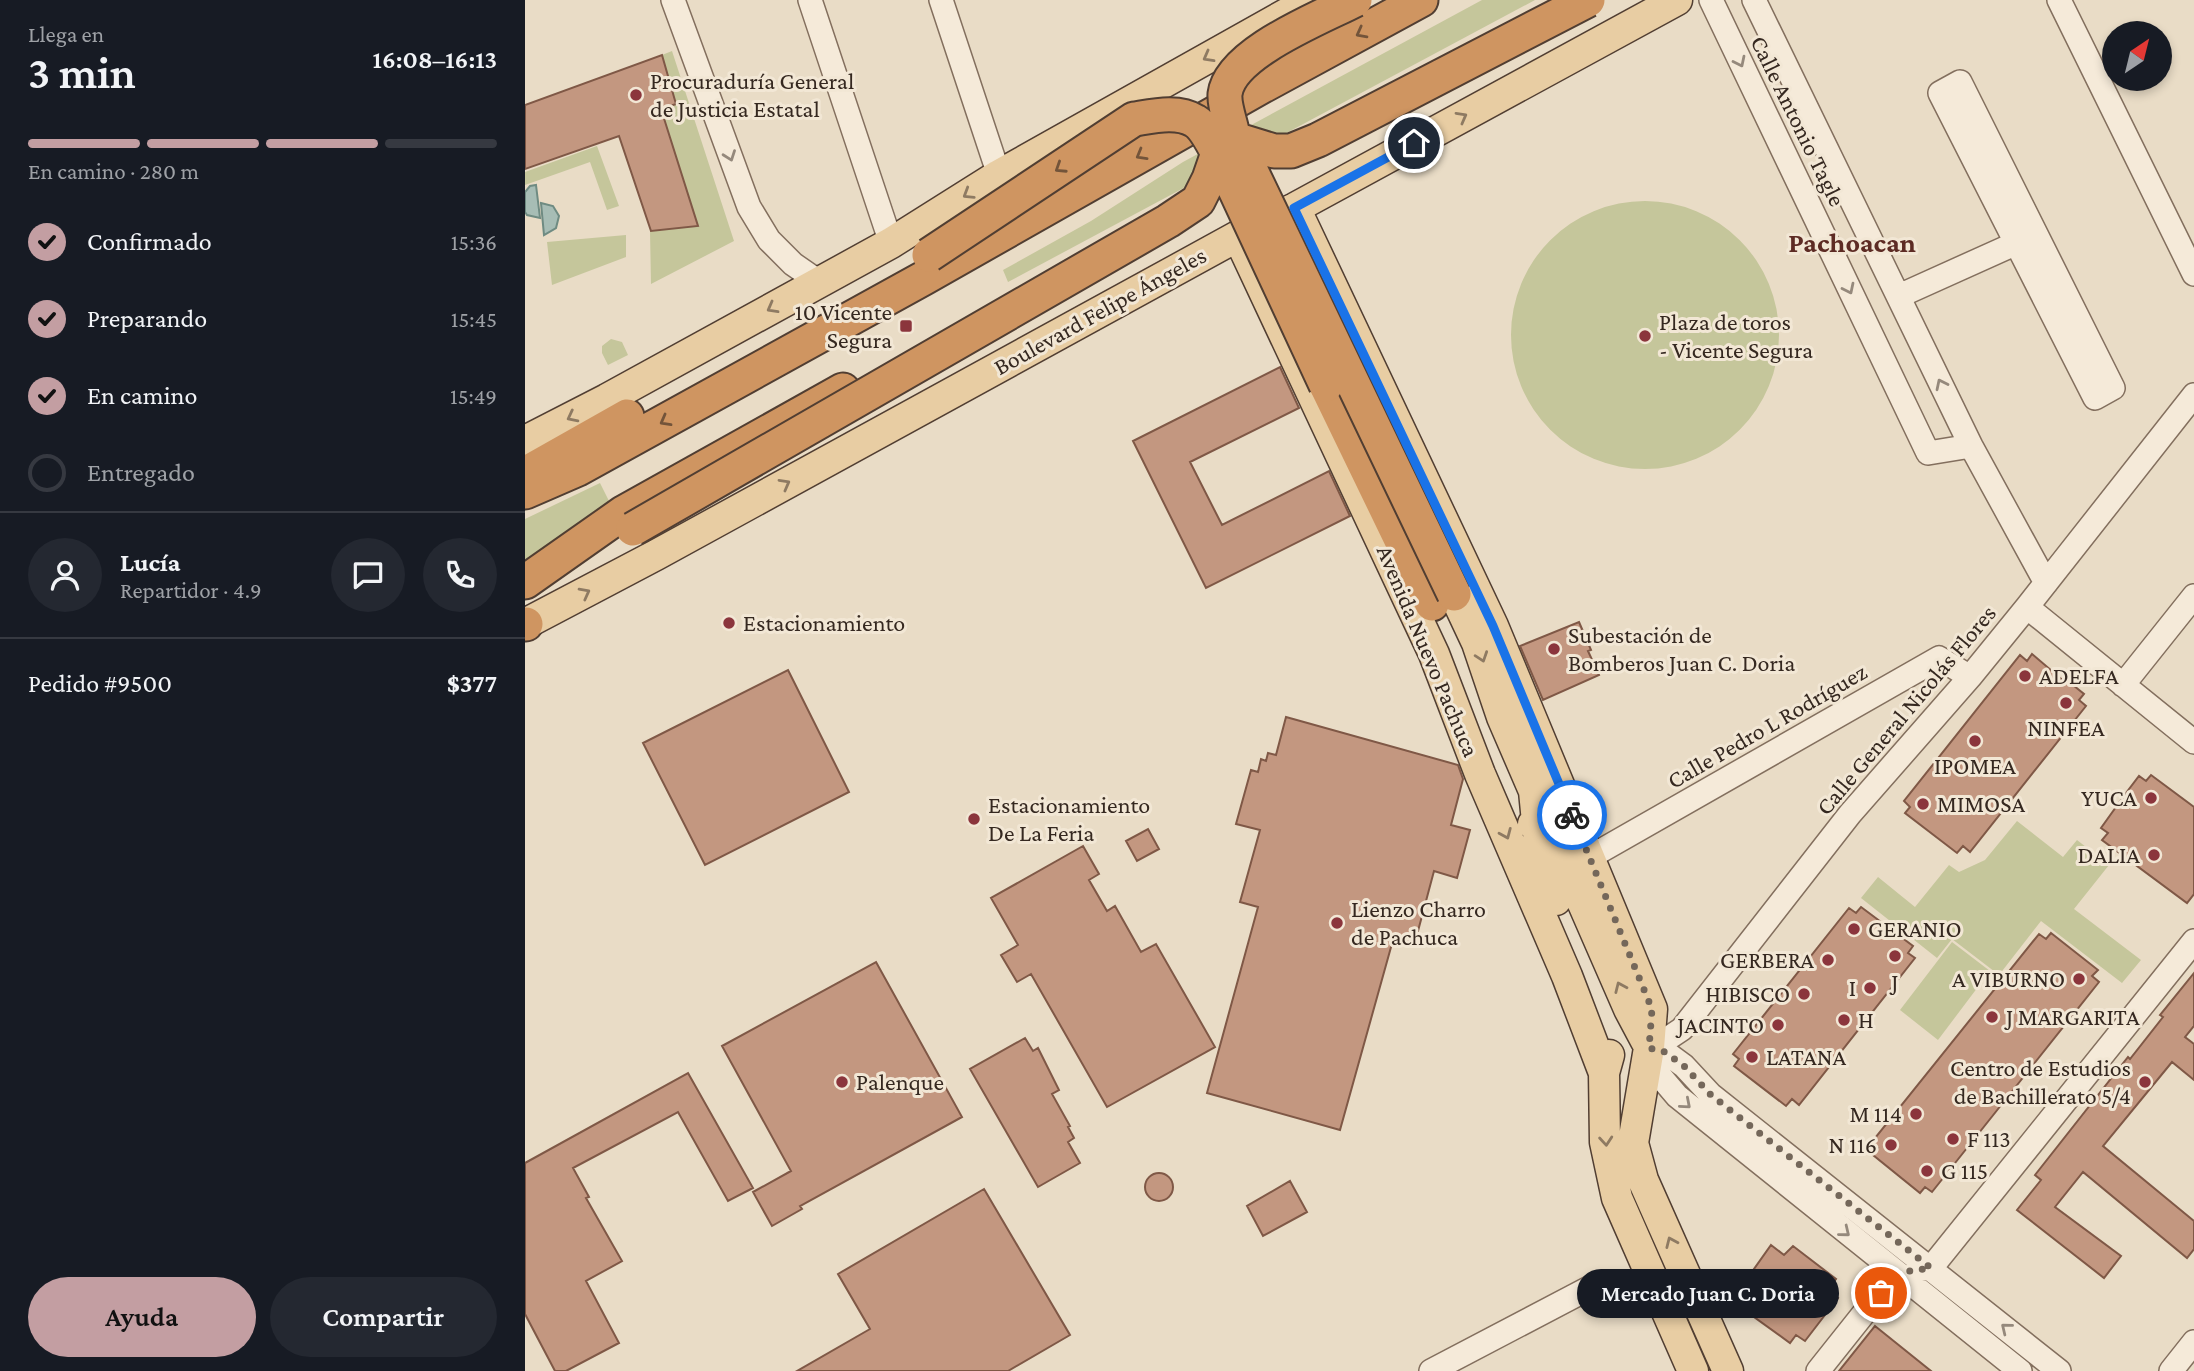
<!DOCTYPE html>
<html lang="es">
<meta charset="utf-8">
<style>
body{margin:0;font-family:"Crimson Pro",serif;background:#242831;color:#f1f3f6;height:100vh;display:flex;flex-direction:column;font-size:26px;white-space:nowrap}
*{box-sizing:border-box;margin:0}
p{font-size:23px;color:#9ea1a6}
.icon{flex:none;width:38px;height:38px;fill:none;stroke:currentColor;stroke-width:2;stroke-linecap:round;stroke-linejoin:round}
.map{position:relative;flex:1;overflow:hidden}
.drawer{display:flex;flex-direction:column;background:#171b24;width:525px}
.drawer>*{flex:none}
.needle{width:46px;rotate:35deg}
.tools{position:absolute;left:1577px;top:21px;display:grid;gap:14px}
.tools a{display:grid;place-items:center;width:70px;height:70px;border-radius:50%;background:#171b24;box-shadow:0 4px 10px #0003;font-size:35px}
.pin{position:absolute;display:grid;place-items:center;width:60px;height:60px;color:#fff;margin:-30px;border:4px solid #fff;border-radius:50%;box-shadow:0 2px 7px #0007}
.courier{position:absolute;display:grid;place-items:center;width:70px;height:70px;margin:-35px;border:5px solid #1a73e8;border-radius:50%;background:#fff;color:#222;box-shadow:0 2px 9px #0007}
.bubble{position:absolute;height:49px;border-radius:24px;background:#171b24;box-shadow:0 4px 10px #0003;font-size:23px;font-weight:600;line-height:49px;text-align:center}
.overview em{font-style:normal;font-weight:600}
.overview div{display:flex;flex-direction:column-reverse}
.overview{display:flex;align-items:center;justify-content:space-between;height:119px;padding:0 28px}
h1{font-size:46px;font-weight:600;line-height:52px}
.bar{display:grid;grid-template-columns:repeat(4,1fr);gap:10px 7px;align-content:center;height:84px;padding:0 28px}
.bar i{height:9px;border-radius:5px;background:#363941}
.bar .active{background:#c39ea2}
.bar p{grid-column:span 4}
.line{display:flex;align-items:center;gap:18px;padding:0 28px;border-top:2px solid #363941}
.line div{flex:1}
.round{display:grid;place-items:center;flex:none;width:74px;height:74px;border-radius:37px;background:#242831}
ol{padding:0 28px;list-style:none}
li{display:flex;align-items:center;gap:21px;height:77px}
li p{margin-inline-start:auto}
li .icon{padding:7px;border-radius:50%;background:#c39ea2;color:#111;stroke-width:4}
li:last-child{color:#9ea1a6}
li i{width:38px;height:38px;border:4px solid #363941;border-radius:50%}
.action{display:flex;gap:14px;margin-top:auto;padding:14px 28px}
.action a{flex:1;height:80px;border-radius:42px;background:#c39ea2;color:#111;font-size:28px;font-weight:600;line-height:80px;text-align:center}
.action a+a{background:#242831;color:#f1f3f6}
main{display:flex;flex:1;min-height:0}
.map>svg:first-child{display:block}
.green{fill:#c5c69b}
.water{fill:#a7bdb5;stroke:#6f8b82;stroke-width:2}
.building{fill:#c39780;stroke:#7f5846;stroke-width:2}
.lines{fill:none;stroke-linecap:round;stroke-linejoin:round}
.minor-casing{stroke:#836f5e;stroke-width:26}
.major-casing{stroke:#513e32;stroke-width:33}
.highway-casing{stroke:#513e32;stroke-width:37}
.minor{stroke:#f5ead9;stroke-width:23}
.major{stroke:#e8cda3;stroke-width:30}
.highway{stroke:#cf9561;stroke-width:33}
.highway-bridge-casing{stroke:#513e32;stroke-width:37;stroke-linecap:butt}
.highway-bridge{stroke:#cf9561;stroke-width:33}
.oneway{stroke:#73543a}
.oneway2{stroke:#8e7a62}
.oneway3{stroke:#95897c}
.done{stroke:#74675a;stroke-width:7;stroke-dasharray:0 12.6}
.route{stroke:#1a73e8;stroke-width:9}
.poi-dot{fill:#8b353c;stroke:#f2e7d5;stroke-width:2.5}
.labels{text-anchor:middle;stroke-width:6;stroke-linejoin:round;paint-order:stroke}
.poi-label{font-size:24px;fill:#352820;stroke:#f2e7d5;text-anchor:start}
.street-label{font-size:24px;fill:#352820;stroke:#f2e7d5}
.quarter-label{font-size:28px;font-weight:bold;fill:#5d2b24;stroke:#f2e7d5}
</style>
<main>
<section class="drawer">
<div class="overview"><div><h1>3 min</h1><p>Llega en</p></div><em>16:08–16:13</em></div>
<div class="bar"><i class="active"></i><i class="active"></i><i class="active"></i><i></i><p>En camino · 280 m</p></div>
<ol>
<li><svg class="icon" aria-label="check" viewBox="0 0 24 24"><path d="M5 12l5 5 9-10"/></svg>Confirmado<p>15:36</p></li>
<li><svg class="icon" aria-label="check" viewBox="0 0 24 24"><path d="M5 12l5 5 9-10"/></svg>Preparando<p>15:45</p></li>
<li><svg class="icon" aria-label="check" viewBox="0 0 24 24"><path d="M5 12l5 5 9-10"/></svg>En camino<p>15:49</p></li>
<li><i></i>Entregado</li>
</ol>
<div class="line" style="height:126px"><a class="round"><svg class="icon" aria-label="person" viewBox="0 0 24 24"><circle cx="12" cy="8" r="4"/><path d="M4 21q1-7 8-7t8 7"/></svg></a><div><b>Lucía</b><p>Repartidor · 4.9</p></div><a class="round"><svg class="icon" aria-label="chat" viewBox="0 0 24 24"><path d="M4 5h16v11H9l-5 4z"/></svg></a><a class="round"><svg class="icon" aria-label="phone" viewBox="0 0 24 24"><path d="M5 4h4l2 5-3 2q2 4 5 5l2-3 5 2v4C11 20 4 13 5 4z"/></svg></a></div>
<div class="line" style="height:91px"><div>Pedido #9500</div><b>$377</b></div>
<div class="action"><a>Ayuda</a><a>Compartir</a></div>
</section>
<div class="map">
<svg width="1669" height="1371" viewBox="0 0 1669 1371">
<rect width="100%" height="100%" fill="#e9dcc6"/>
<path class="green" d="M957,0h53l-527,282 -5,-12 88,-49 92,-59z
M147,51l62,190 -83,43 -1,-53 48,-5 -37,-117 15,-5 -14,-49z
M72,146l22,60 -12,4 -17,-48 -65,23v-13z
M986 335a134 134 0 1 1 268 0a134 134 0 1 1-268 0Z
M101,235v22l-74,28 -5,-43z
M86,339l11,3 6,13 -20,10 -6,-12v-7z
M75,483l10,20 -85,58v-42z
M1492,821l46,36 14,-17 32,25 -35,44 67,51 -19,23 -81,-62 -42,54 -47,-36 -15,19 -76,-60 17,-21 37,30 34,-42 10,7 26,-12z
M1427,942l38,29 -52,69 -38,-30z"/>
<path class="water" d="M11,185l4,33 -13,-3 -2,-3v-20l5,-6z
M16,203l12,3 6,10 -3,12 -12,7z"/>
<path class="building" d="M137,55l14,49 -15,5 37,117 -47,5 -32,-95 -94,33v-64z
M755,367l19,41 -109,54 32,63 107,-54 21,45 -144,72 -73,-147z
M1054,622l12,28 -3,1 11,24 -56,25 -23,-54z
M1507,654l34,29 2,-2 16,13 -5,6 7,6 -116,146 -7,-6 -6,7 -52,-40 5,-6 -6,-6 116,-146 7,6z
M263,670l61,122 -144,73 -62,-122z
M761,717l172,48 5,14 -12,46 19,5 -13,48 -23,-7 -20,75 -21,-6 -53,190 -133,-37 51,-186 -18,-5 20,-72 -24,-6 15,-54 7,2 3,-13 5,2 2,-8 8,2z
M1626,775l43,32v87l-7,9 -85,-63 6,-7 -7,-5 25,-35 13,-17 7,5z
M623,829l11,20 -22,12 -11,-20z
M558,846l16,28 -10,6 18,31 8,-5 26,46 15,-8 59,103 -108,60 -76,-133 -14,8 -16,-27 17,-10 -27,-47z
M1336,907l52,39 -5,7 7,5 -116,147 -7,-6 -6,7 -52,-40 5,-7 -6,-5 116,-146 7,5z
M1526,933l47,37 -6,6 7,6 -167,210 -7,-5 -5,6 -47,-38 5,-7 -7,-5 168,-209 7,5z
M351,962l86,155 -162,89 2,3 -30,17 -19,-34 38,-21 -69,-125z
M1669,973v53l-9,11 9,7v36l-22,-18 -69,84 91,75v28l-7,9 -104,-86 -28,35 66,49 -17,22 -87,-68 24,-30 -6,-5 93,-118 2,2 33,-42 -3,-2z
M500,1038l8,13 5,-3 21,42 -7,4 18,32 -2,1 6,11 -6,4 12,21 -42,24 -68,-118z
M163,1073l65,115 -25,13 -50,-89 -105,56 16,29 -3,1 36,63 -36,20 33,62 -53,28h-11l-30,-57v-151z
M620 1187a14 14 0 1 1 28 0a14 14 0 1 1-28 0Z
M765,1181l17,31 -44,24 -16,-30z
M459,1189l86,146 -62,36h-211l73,-42 -32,-55z
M1246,1245l13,10 9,-9 43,33 -8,11 10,8 -33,43 -9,-6 -6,8 -54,-39 6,-7 -8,-5 15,-16z
M1350,1326l56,45h-92z"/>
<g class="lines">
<g class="minor-casing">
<path id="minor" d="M148,0l76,207 20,33 24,24 26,18
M285,0l81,243
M416,0l58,175
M1186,0l217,453 43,-7
M1229,0l217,446 75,137
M1534,0l135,274
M1435,82l153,306 -18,10 -155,-305z
M1374,296l131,-59
M1502,607l167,135
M1598,685l71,-89
M1065,857l349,-199 31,19
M1124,1048l18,-9 15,-10 168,-215 120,-137 57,-70 167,-212
M1124,1048l16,4 19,14 27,29 348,276
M1124,1048l11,28 17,20 343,275
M1392,1270l14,-2 263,-327
M906,1371l164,-86
M1293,1371l78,-98
M1646,1371l23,-29"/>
</g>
<g class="major-casing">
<path id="major" d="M770,208l198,418 159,383 -3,39 -16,95 10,37 85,191
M713,236l196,418 46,120 87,202 37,97
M0,441l82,-42 284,-156 108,-68 312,-175
M929,594l23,49 25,74 32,74 7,72 15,37
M0,624l131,-69 582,-319 57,-28 382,-208
M1008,824l27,27 69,158 17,32
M1084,1055l-5,18 1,69 12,56 76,173"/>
</g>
<g class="highway-casing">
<path id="highway" d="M801,385l106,219
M3,472l99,-56
M0,492l53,-23 346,-191 337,-191 160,-87
M0,582l98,-69 220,-123
M0,624h1"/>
</g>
<use href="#minor" class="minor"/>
<use href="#major" class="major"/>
<use href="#highway" class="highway"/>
<g class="highway-bridge-casing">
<path id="highway-bridge" d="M830,0c-35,18 -125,53 -130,94 -1,11 5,27 7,37l222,463
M713,140l36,11h17l27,-11 270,-140
M404,255l205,-136c19,-3 44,-9 61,2 10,6 17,22 23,32l108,232
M108,529l535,-308 30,-20 11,-22 9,-26"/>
</g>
<use href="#highway-bridge" class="highway-bridge"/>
</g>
<defs><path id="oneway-chevron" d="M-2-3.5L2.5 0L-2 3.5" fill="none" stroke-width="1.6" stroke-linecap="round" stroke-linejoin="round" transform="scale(1.75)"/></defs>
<g class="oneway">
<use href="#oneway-chevron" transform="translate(836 33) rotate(152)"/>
<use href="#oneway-chevron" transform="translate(616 155) rotate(150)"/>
<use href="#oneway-chevron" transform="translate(535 168) rotate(147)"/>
<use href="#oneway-chevron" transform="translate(140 421) rotate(151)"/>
</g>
<g class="oneway2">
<use href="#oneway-chevron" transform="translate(683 57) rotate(151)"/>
<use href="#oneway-chevron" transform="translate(937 117) rotate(-29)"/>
<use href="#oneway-chevron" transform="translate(443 194) rotate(148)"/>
<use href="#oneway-chevron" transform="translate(247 308) rotate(151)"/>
<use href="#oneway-chevron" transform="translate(47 417) rotate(153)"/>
<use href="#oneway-chevron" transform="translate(260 484) rotate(-29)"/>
<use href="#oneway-chevron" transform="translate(60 593) rotate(-28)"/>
<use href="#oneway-chevron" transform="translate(957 657) rotate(71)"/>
<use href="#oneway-chevron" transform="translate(981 834) rotate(67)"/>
<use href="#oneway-chevron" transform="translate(1095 987) rotate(-114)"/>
<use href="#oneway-chevron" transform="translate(1081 1141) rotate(85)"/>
<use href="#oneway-chevron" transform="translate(1146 1242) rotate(-114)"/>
</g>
<g class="oneway3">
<use href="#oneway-chevron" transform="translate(1215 62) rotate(64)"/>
<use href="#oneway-chevron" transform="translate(205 156) rotate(70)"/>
<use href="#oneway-chevron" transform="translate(1324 289) rotate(64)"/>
<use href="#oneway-chevron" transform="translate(1416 384) rotate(-116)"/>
<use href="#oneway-chevron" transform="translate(1161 1104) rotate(41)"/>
<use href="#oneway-chevron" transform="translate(1320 1232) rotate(39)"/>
<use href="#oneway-chevron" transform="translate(1481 1328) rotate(-141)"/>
</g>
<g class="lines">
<path class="done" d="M1047,815l80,194 -3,39 16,4 19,14 27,29 220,173 -35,5 -15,20"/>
<path class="route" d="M889,143l-120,65 199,418 79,189"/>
</g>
<g class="poi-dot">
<circle cx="111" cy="95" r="7"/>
<rect x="374" y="319" width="14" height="14" rx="3.5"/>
<circle cx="1120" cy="336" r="7"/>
<circle cx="204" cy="623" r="7"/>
<circle cx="1029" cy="649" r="7"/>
<circle cx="1500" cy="676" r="7"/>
<circle cx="1541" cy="703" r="7"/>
<circle cx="1450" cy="741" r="7"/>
<circle cx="1626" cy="798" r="7"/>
<circle cx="1398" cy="804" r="7"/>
<circle cx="449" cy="819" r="7"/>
<circle cx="1629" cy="855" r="7"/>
<circle cx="812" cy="923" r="7"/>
<circle cx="1329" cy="929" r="7"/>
<circle cx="1370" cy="956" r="7"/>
<circle cx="1303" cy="960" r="7"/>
<circle cx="1554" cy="979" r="7"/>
<circle cx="1345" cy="988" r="7"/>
<circle cx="1279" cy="994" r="7"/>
<circle cx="1467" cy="1017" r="7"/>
<circle cx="1319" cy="1020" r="7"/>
<circle cx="1253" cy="1025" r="7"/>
<circle cx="1227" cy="1057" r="7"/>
<circle cx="317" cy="1082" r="7"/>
<circle cx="1620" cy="1082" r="7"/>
<circle cx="1391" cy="1114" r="7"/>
<circle cx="1428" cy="1139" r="7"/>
<circle cx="1366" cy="1145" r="7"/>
<circle cx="1402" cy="1171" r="7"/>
</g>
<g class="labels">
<g class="poi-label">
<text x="125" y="89">Procuraduría General<tspan x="125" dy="28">de Justicia Estatal</tspan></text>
<text x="367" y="320" text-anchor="end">10 Vicente<tspan x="367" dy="28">Segura</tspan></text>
<text x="1134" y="330">Plaza de toros<tspan x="1134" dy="28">- Vicente Segura</tspan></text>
<text x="218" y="631">Estacionamiento</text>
<text x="1043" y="643">Subestación de<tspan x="1043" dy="28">Bomberos Juan C. Doria</tspan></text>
<text x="1514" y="684">ADELFA</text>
<text x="1541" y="736" text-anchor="middle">NINFEA</text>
<text x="1450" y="774" text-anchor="middle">IPOMEA</text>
<text x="1612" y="806" text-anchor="end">YUCA</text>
<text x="1412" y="812">MIMOSA</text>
<text x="463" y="813">Estacionamiento<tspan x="463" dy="28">De La Feria</tspan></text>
<text x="1615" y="863" text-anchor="end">DALIA</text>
<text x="826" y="917">Lienzo Charro<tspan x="826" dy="28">de Pachuca</tspan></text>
<text x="1343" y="937">GERANIO</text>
<text x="1289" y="968" text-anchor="end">GERBERA</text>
<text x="1540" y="987" text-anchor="end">A VIBURNO</text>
<text x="1370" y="990" text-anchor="middle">J</text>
<text x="1331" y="996" text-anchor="end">I</text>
<text x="1265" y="1002" text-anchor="end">HIBISCO</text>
<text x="1481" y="1025">J MARGARITA</text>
<text x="1333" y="1028">H</text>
<text x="1239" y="1033" text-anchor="end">JACINTO</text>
<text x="1241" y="1065">LATANA</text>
<text x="1606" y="1076" text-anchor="end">Centro de Estudios<tspan x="1606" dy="28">de Bachillerato 5/4</tspan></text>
<text x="331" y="1090">Palenque</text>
<text x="1377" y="1122" text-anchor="end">M 114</text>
<text x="1442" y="1147">F 113</text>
<text x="1352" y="1153" text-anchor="end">N 116</text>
<text x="1416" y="1179">G 115</text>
</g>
<g class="street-label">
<text transform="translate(1273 121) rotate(64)" y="8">Calle Antonio Tagle</text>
<text transform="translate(575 311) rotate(-29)" y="8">Boulevard Felipe Ángeles</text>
<text transform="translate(903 651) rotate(67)" y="8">Avenida Nuevo Pachuca</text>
<text transform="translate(1381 710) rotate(-50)" y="8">Calle General Nicolás Flores</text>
<text transform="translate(1242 726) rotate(-30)" y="8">Calle Pedro L Rodríguez</text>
</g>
<g class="quarter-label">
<text x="1327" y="252">Pachoacan</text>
</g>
</g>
</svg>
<div class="tools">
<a><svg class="needle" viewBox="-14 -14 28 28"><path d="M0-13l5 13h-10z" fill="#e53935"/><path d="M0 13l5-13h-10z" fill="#9ea1a6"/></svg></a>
</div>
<div class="pin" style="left:1356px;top:1293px;background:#ea580c"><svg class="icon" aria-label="bag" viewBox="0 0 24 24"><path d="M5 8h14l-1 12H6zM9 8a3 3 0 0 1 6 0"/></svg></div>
<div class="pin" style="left:889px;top:143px;background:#1f2937"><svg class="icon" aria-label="home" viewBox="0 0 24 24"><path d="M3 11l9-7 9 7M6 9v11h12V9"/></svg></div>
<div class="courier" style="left:1047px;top:815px"><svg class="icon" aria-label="bike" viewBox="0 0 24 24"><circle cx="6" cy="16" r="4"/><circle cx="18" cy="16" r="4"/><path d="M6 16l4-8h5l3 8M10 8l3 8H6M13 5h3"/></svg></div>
<div class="bubble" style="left:1052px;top:1269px;width:262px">Mercado Juan C. Doria</div>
</div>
</main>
